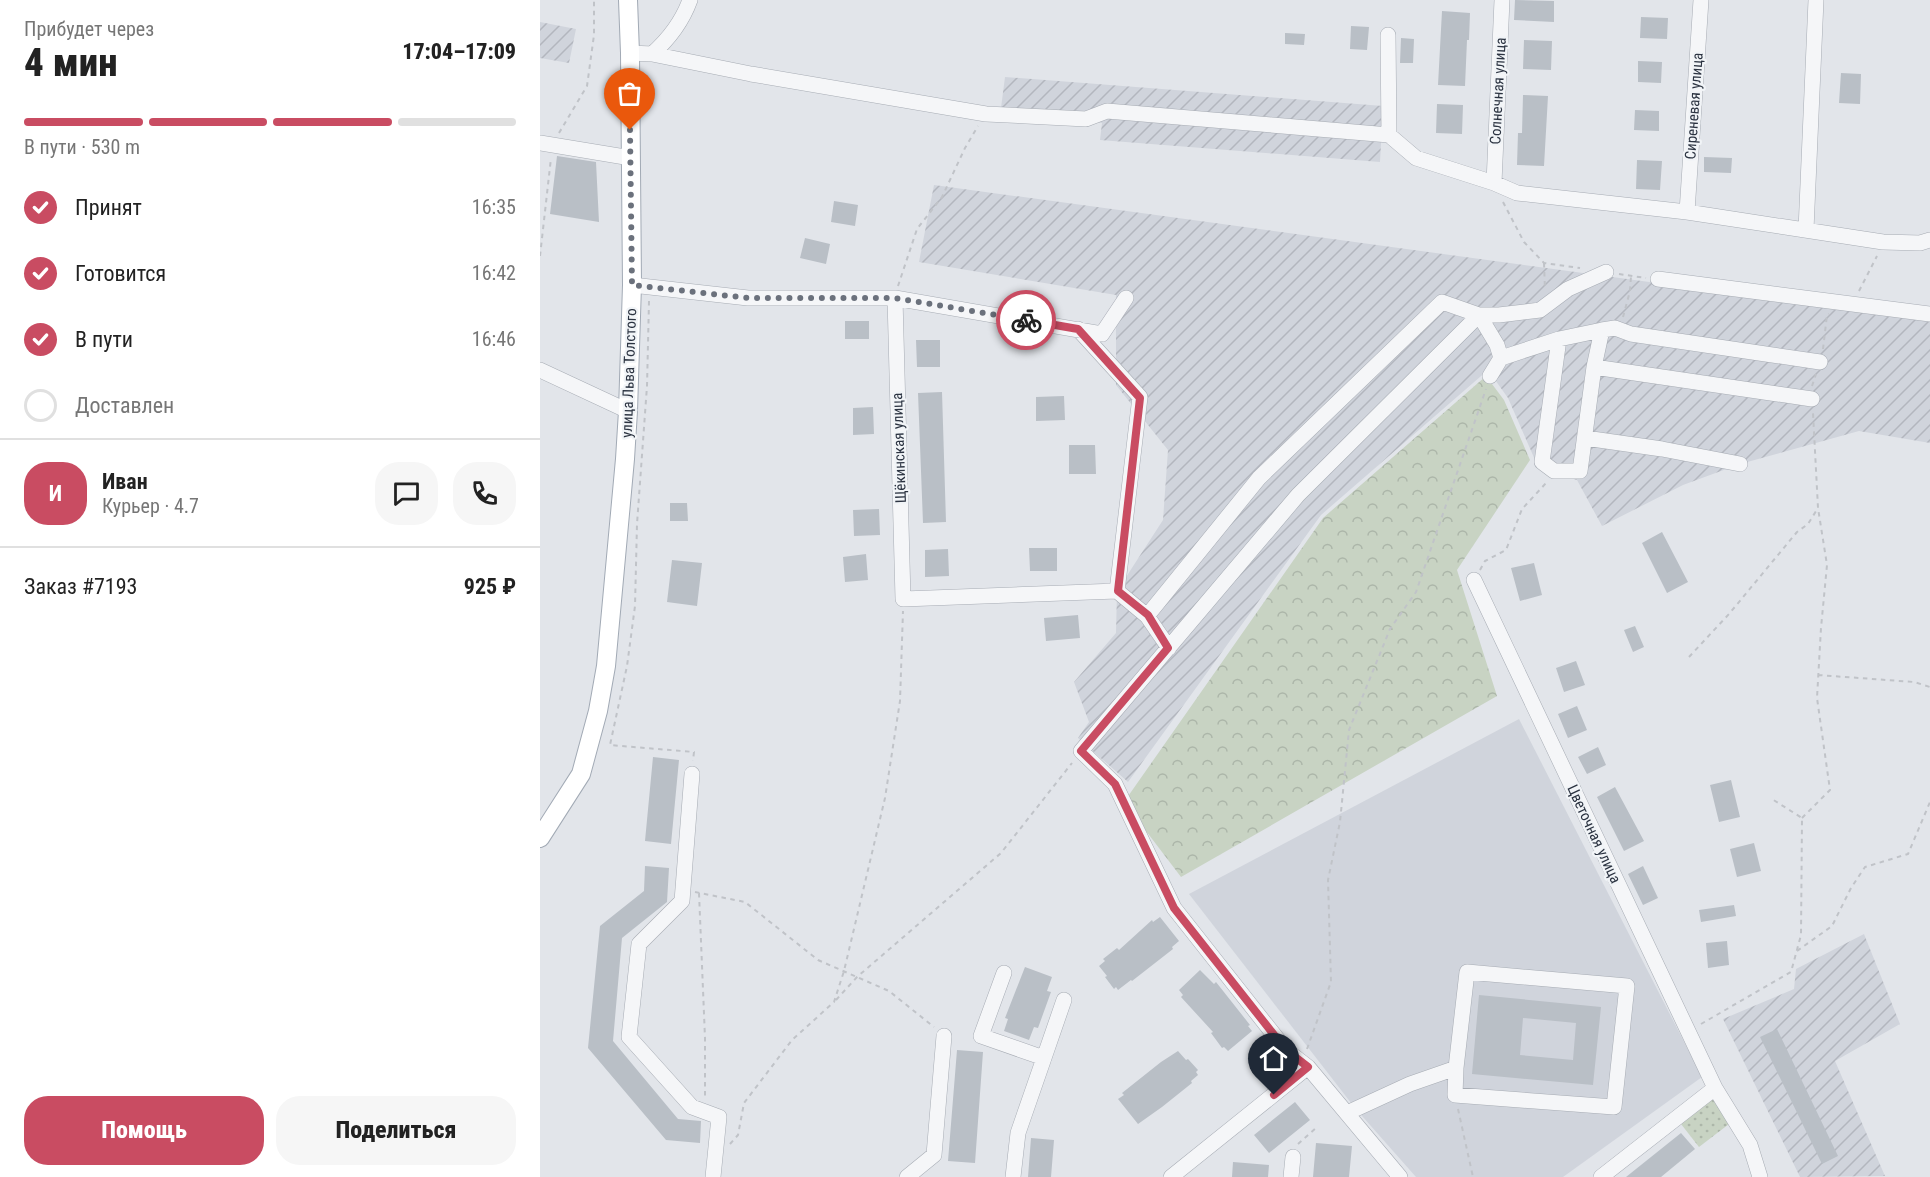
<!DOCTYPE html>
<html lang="ru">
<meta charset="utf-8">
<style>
body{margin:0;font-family:"Roboto Condensed",sans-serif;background:#f6f6f6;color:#222;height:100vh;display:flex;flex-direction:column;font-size:22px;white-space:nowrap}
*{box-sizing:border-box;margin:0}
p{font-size:20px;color:#767676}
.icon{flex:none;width:33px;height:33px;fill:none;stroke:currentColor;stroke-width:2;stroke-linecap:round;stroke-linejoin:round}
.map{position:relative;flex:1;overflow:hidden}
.drawer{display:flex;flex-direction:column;background:#fff;width:540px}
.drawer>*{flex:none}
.pin{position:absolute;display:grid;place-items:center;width:51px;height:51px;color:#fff;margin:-62px -26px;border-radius:50% 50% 50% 0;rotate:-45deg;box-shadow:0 0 6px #0007}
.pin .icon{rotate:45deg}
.courier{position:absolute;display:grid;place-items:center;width:60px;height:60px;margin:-30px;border:4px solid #c94c62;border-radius:50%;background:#fff;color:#222;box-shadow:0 2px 8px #0007}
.overview em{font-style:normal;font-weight:800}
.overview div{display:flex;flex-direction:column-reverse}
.overview{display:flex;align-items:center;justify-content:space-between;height:102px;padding:0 24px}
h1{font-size:39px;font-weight:800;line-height:45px}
.bar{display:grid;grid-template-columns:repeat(4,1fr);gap:9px 6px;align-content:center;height:72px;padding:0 24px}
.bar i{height:8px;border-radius:4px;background:#e0e0e0}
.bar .selected{background:#c94c62}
.bar p{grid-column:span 4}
.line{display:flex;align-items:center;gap:15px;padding:0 24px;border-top:2px solid #e0e0e0}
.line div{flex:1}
.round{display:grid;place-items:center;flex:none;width:63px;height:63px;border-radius:24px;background:#f6f6f6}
ol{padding:0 24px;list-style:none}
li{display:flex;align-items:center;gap:18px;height:66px}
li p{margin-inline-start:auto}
li .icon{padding:6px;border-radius:50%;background:#c94c62;color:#fff;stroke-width:4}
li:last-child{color:#767676}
li i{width:33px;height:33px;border:3px solid #e0e0e0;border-radius:50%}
.cta{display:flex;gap:12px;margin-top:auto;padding:12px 24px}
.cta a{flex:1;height:69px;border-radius:24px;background:#c94c62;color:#fff;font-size:24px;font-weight:800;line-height:69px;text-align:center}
.cta a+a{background:#f6f6f6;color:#222}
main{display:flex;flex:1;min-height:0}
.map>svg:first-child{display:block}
.built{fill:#d0d4dc}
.industrial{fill:url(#industrial-furrows)}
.forest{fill:url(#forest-crowns)}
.park{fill:url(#park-dots)}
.building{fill:#b9bfc6;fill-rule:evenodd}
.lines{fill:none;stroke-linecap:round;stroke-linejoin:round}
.minor-casing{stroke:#a7acb4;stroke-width:16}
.major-casing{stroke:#a2aab5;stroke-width:20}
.path{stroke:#c0c3c8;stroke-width:2;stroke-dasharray:4.5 4.5;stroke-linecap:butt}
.minor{stroke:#f5f6f8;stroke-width:15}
.major{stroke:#fff;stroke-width:18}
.done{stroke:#6b717c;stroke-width:6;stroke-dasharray:0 10.8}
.route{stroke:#c94c62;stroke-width:8}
.labels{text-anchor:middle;stroke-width:4.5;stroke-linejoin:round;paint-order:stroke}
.street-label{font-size:15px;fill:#2b3341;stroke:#f1f4f7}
</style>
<main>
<section class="drawer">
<div class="overview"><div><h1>4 мин</h1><p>Прибудет через</p></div><em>17:04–17:09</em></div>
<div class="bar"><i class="selected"></i><i class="selected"></i><i class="selected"></i><i></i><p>В пути · 530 m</p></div>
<ol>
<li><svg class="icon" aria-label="check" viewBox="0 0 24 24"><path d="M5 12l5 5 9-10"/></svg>Принят<p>16:35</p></li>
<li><svg class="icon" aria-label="check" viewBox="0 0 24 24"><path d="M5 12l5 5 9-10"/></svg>Готовится<p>16:42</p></li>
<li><svg class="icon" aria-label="check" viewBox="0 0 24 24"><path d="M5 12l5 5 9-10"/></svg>В пути<p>16:46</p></li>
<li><i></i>Доставлен</li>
</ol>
<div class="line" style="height:108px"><b class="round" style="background:#c94c62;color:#fff">И</b><div><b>Иван</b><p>Курьер · 4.7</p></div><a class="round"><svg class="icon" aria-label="chat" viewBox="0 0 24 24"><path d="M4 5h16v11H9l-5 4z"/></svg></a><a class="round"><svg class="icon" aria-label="phone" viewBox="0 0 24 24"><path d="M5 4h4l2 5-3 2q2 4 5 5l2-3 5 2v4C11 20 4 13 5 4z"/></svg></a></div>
<div class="line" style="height:78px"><div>Заказ #7193</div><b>925 ₽</b></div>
<div class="cta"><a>Помощь</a><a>Поделиться</a></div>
</section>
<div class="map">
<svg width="1390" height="1177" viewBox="0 0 1390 1177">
<defs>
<pattern id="industrial-furrows" width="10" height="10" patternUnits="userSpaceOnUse" patternTransform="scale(1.5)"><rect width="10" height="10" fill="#d0d4dc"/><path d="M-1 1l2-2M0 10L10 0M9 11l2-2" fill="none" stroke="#b3b6be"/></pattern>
<pattern id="forest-crowns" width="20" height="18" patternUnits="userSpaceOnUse" patternTransform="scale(1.5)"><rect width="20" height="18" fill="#c8d3c3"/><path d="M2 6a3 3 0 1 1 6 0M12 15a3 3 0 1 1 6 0" fill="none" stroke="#acb6a9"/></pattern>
<pattern id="park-dots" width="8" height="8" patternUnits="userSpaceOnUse" patternTransform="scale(1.5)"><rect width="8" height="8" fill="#c8d3c3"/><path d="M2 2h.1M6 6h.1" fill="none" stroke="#acb6a9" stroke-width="1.8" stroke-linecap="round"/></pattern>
</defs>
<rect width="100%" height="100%" fill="#e2e5ea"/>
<path class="built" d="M979,719l183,358 -139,100h-147l-61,-69 -166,-214z"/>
<path class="industrial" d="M0,22l36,7 -7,34 -29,-5z
M465,77l378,29 -3,56 -280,-22 2,-17 -101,-15z
M394,185l996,135v123l-71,-12 -119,33 -57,21 -81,41 -25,-46 -38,-11 -31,-71 -20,-28 -167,145 -193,267 -50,-44 11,-16 -15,-40 42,-49 1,-42 46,-71 5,-70 -52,-65v-90l-197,-33z
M1324,934l36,90 -65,37 50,115 -85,1 -77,-158 71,-30 2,-20z"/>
<path class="forest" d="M946,376l18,24 26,60 -73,110 40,126 -316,181 -57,-75 199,-284z"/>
<path class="park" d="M1172,1098l17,26 -30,23 -18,-23z"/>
<path class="building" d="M975,0l39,1v21l-40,-2z
M902,11l28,2 -1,27h-2l-2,46 -27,-1z
M1101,17l27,1 -1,21 -27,-1z
M811,26l18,1 -2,23 -17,-1z
M745,33l20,1 -1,11 -19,-1z
M861,38l13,1 -1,24h-13z
M984,40l28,1 -1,29 -28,-1z
M1098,61l24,1 -1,21 -23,-1z
M1301,73l20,1 -1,30 -21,-1z
M983,95l25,1 -4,70 -27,-1 1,-32h4z
M897,104l26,1 -1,29 -26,-1z
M1095,110l24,1v20l-25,-1z
M17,156l39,6 3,60 -49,-8z
M1164,157l28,1 -1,15 -27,-1z
M1097,160l25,1 -2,29 -24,-1z
M294,201l24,4 -3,21 -24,-4z
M265,238l25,6 -4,20 -26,-6z
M305,321h24v18h-24z
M376,340h24v27h-23z
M402,392l4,130 -23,1 -5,-130z
M524,396l1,24 -29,1v-24z
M333,407l1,27 -21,1v-27z
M529,445h26l1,29h-27z
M130,503h17l1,18h-18z
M339,509l1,26 -26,1 -1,-26z
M1122,532l26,50 -21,11 -25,-50z
M489,548h28v23h-27z
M408,549l1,27 -24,1v-27z
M326,554l2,26 -23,2 -2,-25z
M132,560l30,3 -5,43 -30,-4z
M994,563l8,32 -22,6 -9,-33z
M538,615l2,23 -34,3 -2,-23z
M1095,626l9,21 -11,5 -9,-22z
M1036,661l9,24 -21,7 -8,-24z
M1037,706l10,24 -19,8 -10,-24z
M1058,747l8,18 -19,9 -9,-17z
M113,757l26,3 -8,84 -26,-3z
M1191,780l9,37 -21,5 -9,-37z
M1075,787l29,54 -20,10 -27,-54z
M1214,843l7,28 -24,6 -7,-28z
M105,866l24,2 -2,34 -45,36 -9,103 65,78 23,2 -1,22 -34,-3 -78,-92 12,-122 44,-35z
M1103,866l15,32 -15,7 -15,-31z
M1194,905l2,11 -35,6 -2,-12z
M620,917l19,24 -7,6 1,2 -41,32 -1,-1 -13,10 -2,-3 -2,2 -9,-12 2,-1 -8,-10 6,-5 -2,-2 14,-11 2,2 33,-30 1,2z
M1187,941l2,24 -21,3 -2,-25z
M485,967l27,10 -5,14 4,1 -13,36 -4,-1 -5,13 -25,-9 4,-12 -3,-1z
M660,970l14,14 2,-2 34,43 -2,1 4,5 -24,20 -4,-4 -2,1 -11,-15 2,-1 -32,-35 2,-2 -4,-5z
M939,995l122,12 -8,78 -121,-11zM983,1018l53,5 -3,37 -53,-5z
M1237,1029l61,127 -16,8 -62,-127z
M417,1050l26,2 -8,111 -27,-2z
M638,1051l8,9 2,-1 10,11 -2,2 2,3 -7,6 1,2 -30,24 -24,17 -20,-25 6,-4 -2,-2 39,-31z
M755,1102l15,18 -41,33 -15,-18z
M1141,1133l14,16 -34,28h-35z
M491,1138l23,2 -3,37h-23z
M776,1143l36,3 -3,31h-36z
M693,1162l36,3 -1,12h-36z"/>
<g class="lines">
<g class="minor-casing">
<path id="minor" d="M848,35l1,100
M90,53l22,1 99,20 235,40 100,5 21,-8 282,24 27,23 78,25 23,10 170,19 196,30 37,1 10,-3
M112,54c18,-16 30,-32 38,-54
M0,143l91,15
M954,183l8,-183
M1147,212l14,-212
M1266,230l10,-230
M1118,279l272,35
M92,285l116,13h147l207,36 24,-36
M355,298l8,301 214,-8
M538,329l62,68 -23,194 30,25
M1019,339l-17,123 12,9h26l14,-104 8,-37 13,-2 16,6 189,28
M961,358l58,-19 43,-9
M1054,367l218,32
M0,370l88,41
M950,376l11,-18 -4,-13 -18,-30h20l41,-5 28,-21 38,-17
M1045,438l77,11 78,15
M934,580l241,508 35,57 10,32
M629,648l-22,-32 112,-138 183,-176 37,13 -181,180 -217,256 34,33 59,124 112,142 22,17 92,110
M152,774l-10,127 -43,43 -10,93 63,70 27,10 -6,60
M464,973l-23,63 63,22 20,-58
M807,1113l63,-29 46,-16 -1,27 159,12 13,-121 -160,-14 -11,96
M367,1177l27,-22 10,-119
M473,1177l5,-44 26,-75
M631,1177l137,-110
M751,1177l2,-20
M1061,1177l114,-89"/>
</g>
<g class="major-casing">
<path id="major" d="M0,838l41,-64 17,-63 8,-45 19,-207 3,-48 4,-126 -2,-232 -2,-53"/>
</g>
<path class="path" d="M19,133l28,-47 7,-51v-35
M963,202l21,40 20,21 36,5
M0,256l11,-98
M1004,263l1,27
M1079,274l27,4
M358,286l19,-57 25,-32 23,-49 13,-22
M1319,291l18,-35
M109,301l-2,85 -10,138 -2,82 -8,60 -17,79 84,7 -1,9
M1083,317l7,-26 1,-15
M1283,349l4,-34 2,-1
M1272,386l4,-12
M940,570l5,-9 21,-11 16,-41 25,-27
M1149,657l40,-43 68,-82 11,-8 10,-16 -5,-95
M1278,675l96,7 16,5
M1262,818l28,-28 -13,-92 4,-70 6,-63 -9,-57
M155,892l50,10 73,58 71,31 45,36
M159,893l6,145v59
M1257,951l35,-25 19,-38 14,-21 43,-13 22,-52
M296,1000l21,-23 144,-124 71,-90
M1161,1024l90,-52 10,-37 1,-117 -30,-19
M767,1049l24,-67 -3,-102 12,-58 9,-92 41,-101 26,-37 70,-203
M918,1109l15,68
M190,1144l8,-9 6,-32 48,-63 42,-38 10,-31 41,-173 15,-97 3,-90
M758,1144l18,-16"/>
<use href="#minor" class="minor"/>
<use href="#major" class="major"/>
</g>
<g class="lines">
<path class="done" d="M90,130l2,155 116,13h147l131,22"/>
<path class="route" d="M486,320l52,9 62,69 -22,193 30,24 20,33 -87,103 34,33 59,124 112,142 22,17 -34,28"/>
</g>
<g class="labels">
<g class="street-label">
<text transform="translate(958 91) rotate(-87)" y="5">Солнечная улица</text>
<text transform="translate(1154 106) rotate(-86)" y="5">Сиреневая улица</text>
<text transform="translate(89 373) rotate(-88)" y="5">улица Льва Толстого</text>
<text transform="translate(359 448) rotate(-92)" y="5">Щёкинская улица</text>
<text transform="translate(1054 834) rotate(65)" y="5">Цветочная улица</text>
</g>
</g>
</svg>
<div class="pin" style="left:90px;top:130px;background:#ea580c"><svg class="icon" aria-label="bag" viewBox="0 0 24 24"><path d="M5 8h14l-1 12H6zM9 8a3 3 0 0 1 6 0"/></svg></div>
<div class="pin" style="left:734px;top:1095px;background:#1f2937"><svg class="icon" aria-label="home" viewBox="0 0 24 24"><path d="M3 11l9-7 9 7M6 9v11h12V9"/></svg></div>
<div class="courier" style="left:486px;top:320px"><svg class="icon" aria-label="bike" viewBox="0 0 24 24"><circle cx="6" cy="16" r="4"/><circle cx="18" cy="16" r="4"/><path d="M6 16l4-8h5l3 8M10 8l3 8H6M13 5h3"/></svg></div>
</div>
</main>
